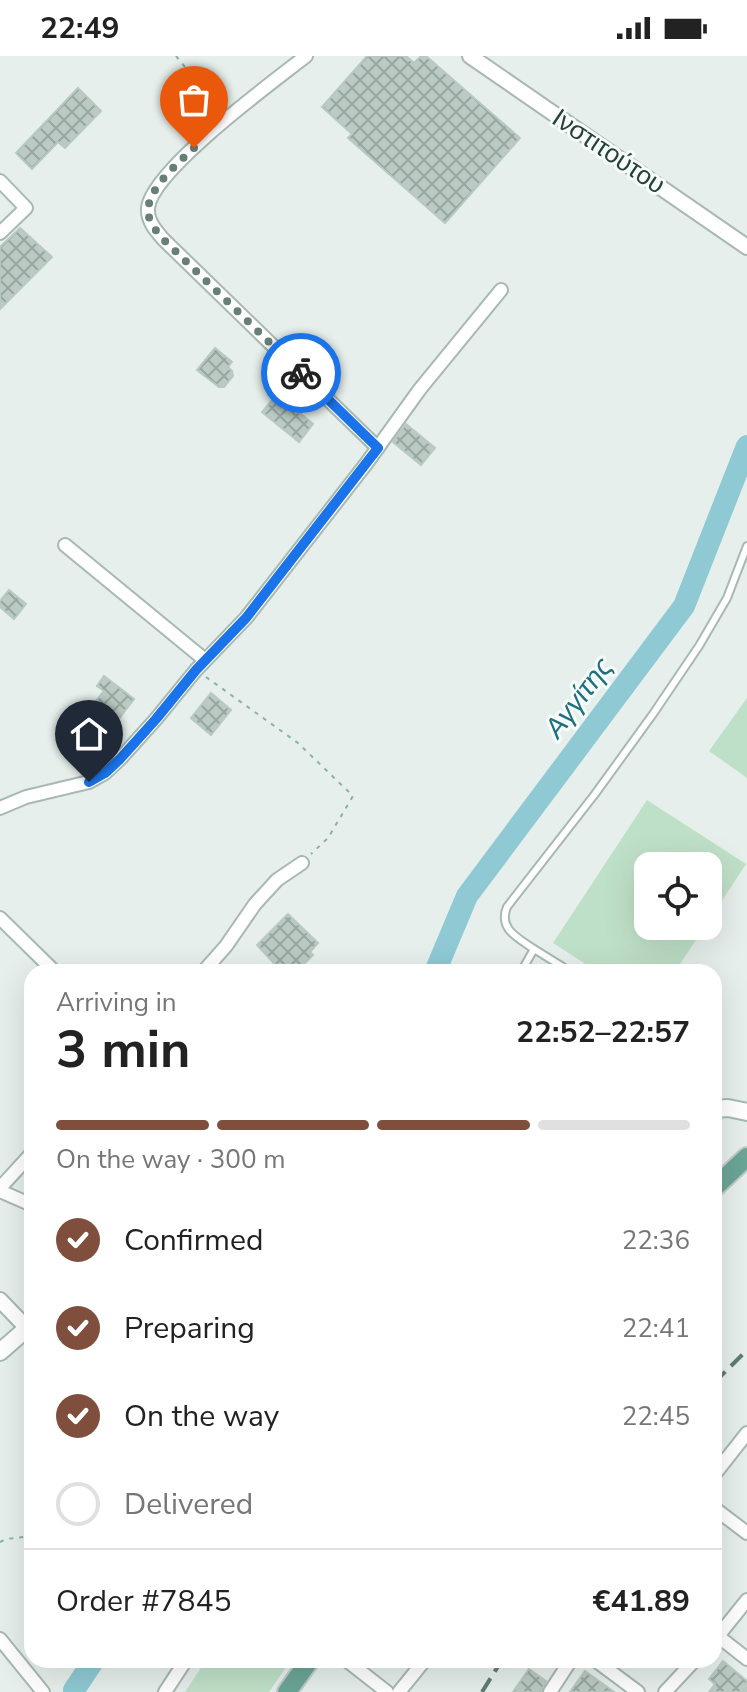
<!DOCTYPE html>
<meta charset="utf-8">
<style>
body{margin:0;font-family:"Nunito Sans",sans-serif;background:#f6f6f6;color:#222;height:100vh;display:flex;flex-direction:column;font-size:30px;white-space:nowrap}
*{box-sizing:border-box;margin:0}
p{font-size:26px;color:#767676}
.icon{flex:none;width:44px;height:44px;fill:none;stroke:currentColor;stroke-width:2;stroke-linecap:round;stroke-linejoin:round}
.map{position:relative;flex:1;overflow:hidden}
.panel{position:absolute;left:24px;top:908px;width:698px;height:704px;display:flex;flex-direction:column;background:#fff;border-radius:24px;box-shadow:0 8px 32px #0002}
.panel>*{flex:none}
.buttons{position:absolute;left:634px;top:796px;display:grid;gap:16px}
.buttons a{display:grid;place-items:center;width:88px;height:88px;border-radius:16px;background:#fff;box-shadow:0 8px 32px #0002;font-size:40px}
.pin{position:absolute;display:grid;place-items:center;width:68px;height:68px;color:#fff;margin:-82px -34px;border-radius:50% 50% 50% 0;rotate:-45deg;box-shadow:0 0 8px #0007}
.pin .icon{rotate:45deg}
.courier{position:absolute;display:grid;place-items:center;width:80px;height:80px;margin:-40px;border:6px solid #1a73e8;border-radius:50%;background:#fff;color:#222;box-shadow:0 2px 10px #0007}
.summary em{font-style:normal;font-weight:700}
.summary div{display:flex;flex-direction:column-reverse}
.summary{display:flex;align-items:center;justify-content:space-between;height:136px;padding:0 32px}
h1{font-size:52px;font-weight:700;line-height:60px}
.bar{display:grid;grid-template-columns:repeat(4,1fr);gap:12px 8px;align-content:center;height:96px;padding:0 32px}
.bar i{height:10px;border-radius:6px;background:#e0e0e0}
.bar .on{background:#804e3d}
.bar p{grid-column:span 4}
.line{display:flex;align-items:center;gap:20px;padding:0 32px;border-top:2px solid #e0e0e0}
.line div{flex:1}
ol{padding:0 32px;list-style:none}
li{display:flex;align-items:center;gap:24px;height:88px}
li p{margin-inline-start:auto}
li .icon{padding:8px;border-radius:50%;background:#804e3d;color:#fff;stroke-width:4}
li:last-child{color:#767676}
li i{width:44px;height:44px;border:4px solid #e0e0e0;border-radius:50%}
.status{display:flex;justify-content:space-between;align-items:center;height:56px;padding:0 40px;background:#fff;direction:ltr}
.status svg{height:22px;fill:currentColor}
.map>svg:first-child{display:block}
.pitch{fill:#bfe0c8}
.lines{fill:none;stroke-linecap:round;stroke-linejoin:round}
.river{stroke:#8ec9d4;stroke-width:22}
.building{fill:url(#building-cross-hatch);stroke:#b8c9c2;stroke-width:2}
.service-casing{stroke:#a8b8b2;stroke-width:10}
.minor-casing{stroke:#a8b8b2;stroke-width:16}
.tertiary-casing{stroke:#a8b8b2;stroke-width:18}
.secondary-casing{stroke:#a4bbb3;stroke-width:20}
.primary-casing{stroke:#c2cac8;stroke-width:22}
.path{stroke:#86b3a5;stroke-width:2;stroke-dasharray:4 6;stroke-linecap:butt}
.service{stroke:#fff;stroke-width:6}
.minor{stroke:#fff;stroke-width:12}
.tertiary{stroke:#fff;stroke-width:14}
.secondary{stroke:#fff;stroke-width:16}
.primary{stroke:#6aa596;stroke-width:18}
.rail{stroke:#5f7d75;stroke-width:4;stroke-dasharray:16 8;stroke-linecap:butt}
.done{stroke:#687f78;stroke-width:8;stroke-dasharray:0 14.4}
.route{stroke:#1a73e8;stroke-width:10}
.labels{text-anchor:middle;stroke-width:6;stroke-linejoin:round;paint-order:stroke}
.street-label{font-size:26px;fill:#24423a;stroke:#f7fbf9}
.water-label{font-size:28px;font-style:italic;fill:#1c6f80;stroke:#f7fbf9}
</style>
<div class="status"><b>22:49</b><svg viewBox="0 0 49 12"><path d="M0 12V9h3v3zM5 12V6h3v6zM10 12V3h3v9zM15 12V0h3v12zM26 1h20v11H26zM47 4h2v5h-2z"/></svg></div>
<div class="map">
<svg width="747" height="1636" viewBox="0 0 747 1636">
<defs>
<pattern id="building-cross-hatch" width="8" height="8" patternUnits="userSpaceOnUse" patternTransform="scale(2)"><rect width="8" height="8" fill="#bbcac4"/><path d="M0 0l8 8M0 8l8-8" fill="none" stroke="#98a6a0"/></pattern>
</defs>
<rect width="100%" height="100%" fill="#e6efeb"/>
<path class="pitch" d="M747,642v80l-38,-27z
M647,744l99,64 -38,58v-56h-60v60h57l-30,46h-77l-45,-29z
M206,1604h85l-22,32h-84z"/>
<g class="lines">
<path class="river" d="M435,916l32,-76 217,-290 63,-160
M74,1634l20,-30"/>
</g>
<path class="building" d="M367,0h39l8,7 7,-7h5l94,82 -75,85 -97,-85 4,-4 -30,-27z
M78,32l23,23 -36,37 -7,-6 -26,27 -16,-16z
M20,172l32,29 -52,52v-62z
M215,292l17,14 -4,5 4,4 1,5 -9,11h-5l-22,-17z
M277,338l36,30 -14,18 -37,-30z
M406,368l29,24 -14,17 -28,-23z
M9,534l17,14 -12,15 -14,-12v-6z
M104,620l30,23 -16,21 -23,-18 9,-11 -7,-5z
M211,637l20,17 -20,25 -20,-17z
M288,858l30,29 -8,9 3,3 -17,17h-14l-25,-27z
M723,1605l24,20v11h-38l6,-8 -6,-5z
M529,1613l17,12 -5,11h-28z
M585,1615l29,21h-44z"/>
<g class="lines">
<g class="service-casing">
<path id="service" d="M534,893l37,23
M521,916l13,-23c-16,-11 -36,-20 -27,-42l88,-113 58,-80 46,-68 28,-48 20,-52"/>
</g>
<g class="minor-casing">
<path id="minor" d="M306,0c-33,26 -154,114 -158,152 -1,13 8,23 16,32l214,208
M0,125l26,27 -26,25
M65,489l140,115
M0,752l26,-11 63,-15 16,-9 15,-14 36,-40 40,-49 50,-52 120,-154 54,-75 81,-99
M0,862l55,54
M203,916l23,-26 29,-42 22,-24 25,-17
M0,1132l32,-35
M0,1135l32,14
M714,1419l33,-42
M714,1452l33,25
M714,1577l33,26
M0,1583l43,53
M714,1585l33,-41
M346,1604l41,32
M595,1604l43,32
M165,1636l21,-32
M399,1636l26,-32
M550,1636l21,-32
M665,1636l30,-32"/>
</g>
<g class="tertiary-casing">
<path id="tertiary" d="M470,0l277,191
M0,1244l27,28"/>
</g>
<g class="secondary-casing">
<path id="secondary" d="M714,1053l14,-1 19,4
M0,1296l32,-28"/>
</g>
<g class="primary-casing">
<path id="primary" d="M714,1132l33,-31
M287,1636l23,-32"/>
</g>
<path class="path" d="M176,0l37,45
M206,621l92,66 55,53 -25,42 -17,16
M0,1486l6,-3 26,-3"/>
<use href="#service" class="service"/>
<use href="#minor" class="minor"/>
<use href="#tertiary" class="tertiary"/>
<use href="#secondary" class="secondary"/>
<use href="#primary" class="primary"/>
<path class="rail" d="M714,1327l33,-33
M482,1636l20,-32"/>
</g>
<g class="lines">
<path class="done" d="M194,92c-15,14 -47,41 -46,64 1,11 9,20 16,28l137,133"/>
<path class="route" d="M89,726l16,-9 15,-14 36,-40 40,-49 50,-52 132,-170 -77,-75"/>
</g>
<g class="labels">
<g class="street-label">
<text transform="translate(609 95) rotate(34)" y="9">Ινστιτούτου</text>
</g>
<g class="water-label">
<text transform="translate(578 641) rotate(-53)" y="10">Αγγίτης</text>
</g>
</g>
</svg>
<div class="buttons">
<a><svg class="icon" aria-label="locate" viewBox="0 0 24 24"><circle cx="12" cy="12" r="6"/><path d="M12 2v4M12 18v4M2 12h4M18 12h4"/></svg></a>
</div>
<div class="pin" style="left:194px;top:92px;background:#ea580c"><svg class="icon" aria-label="bag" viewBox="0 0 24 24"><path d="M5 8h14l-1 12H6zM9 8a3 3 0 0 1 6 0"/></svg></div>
<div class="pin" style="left:89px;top:726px;background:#1f2937"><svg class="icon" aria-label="home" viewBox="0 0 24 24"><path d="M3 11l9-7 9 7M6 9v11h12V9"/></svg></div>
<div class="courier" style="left:301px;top:317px"><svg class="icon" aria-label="bike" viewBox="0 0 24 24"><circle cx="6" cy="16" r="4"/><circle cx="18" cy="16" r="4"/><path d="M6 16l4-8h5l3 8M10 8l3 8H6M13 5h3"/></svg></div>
<section class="panel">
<div class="summary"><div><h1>3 min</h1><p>Arriving in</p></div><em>22:52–22:57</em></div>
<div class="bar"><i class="on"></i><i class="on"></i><i class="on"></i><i></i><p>On the way · 300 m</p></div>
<ol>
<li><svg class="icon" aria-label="check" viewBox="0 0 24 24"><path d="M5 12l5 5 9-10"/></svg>Confirmed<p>22:36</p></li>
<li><svg class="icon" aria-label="check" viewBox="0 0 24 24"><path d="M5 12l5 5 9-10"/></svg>Preparing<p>22:41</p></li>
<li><svg class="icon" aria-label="check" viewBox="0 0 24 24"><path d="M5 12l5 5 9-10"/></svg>On the way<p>22:45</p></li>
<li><i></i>Delivered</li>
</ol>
<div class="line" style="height:104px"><div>Order #7845</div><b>€41.89</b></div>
</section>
</div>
